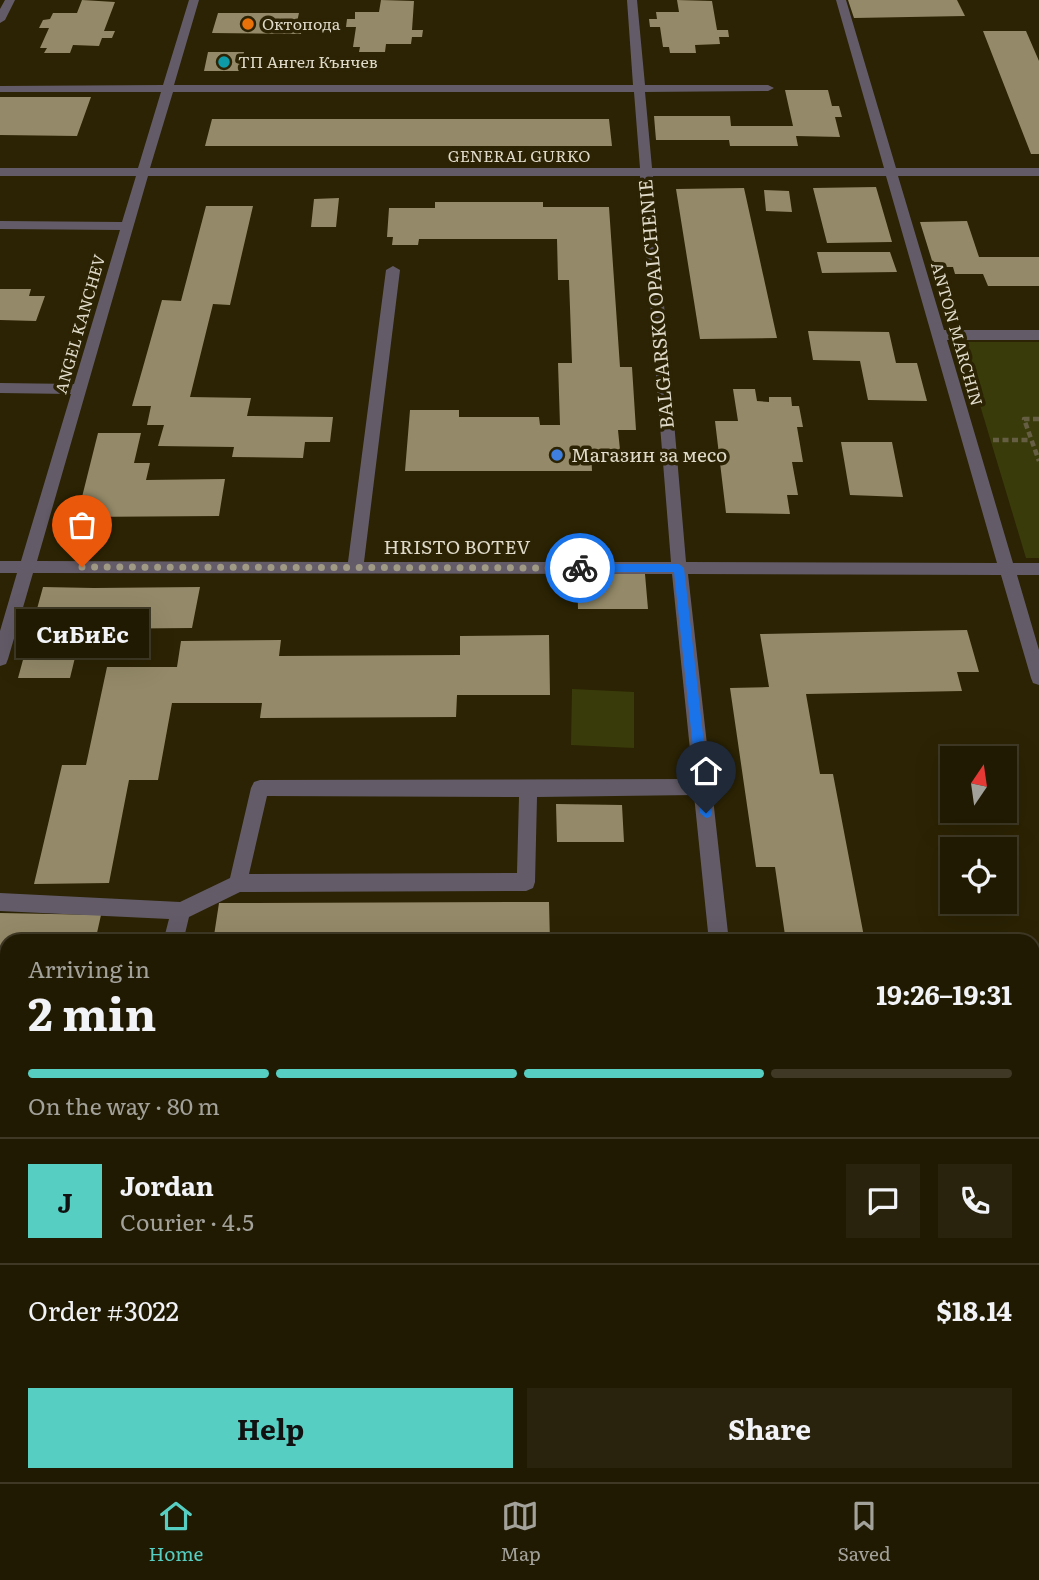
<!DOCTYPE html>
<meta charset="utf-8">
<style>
body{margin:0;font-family:Literata,serif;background:#29230d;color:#f1f3f6;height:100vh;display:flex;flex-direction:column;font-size:26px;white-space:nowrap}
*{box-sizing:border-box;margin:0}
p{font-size:23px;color:#a2a19a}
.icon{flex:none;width:38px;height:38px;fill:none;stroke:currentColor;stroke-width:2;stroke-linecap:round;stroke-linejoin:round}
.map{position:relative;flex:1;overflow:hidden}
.details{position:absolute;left:0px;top:934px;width:1040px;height:548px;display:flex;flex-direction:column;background:#211a03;border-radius:21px 21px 0 0;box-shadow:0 7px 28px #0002,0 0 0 2px #3e3825}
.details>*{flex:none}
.needle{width:46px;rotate:13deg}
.fabs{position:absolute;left:940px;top:746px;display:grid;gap:14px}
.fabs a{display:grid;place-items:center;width:77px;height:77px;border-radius:0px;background:#211a03;box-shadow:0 7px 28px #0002,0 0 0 2px #3e3825;font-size:35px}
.pin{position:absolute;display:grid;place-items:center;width:60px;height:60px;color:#fff;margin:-72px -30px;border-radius:50% 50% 50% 0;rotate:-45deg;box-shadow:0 0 7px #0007}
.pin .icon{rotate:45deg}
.courier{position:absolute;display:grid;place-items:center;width:70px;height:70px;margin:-35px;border:5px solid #1a73e8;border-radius:50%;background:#fff;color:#222;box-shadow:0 2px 9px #0007}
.bubble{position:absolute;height:49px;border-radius:0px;background:#211a03;box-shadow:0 7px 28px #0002,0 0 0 2px #3e3825;font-size:23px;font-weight:700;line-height:49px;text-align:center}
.overview em{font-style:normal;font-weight:700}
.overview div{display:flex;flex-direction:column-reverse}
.overview{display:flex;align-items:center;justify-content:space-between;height:119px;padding:0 28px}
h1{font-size:46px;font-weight:700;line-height:52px}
.bar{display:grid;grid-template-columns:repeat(4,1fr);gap:10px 7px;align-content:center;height:84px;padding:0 28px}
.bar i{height:9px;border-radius:5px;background:#3e3825}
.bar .active{background:#57cec2}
.bar p{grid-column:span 4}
.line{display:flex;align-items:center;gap:18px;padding:0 28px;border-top:2px solid #3e3825}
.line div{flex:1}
.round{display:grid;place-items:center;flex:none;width:74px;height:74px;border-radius:0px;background:#29230d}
.primary-button{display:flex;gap:14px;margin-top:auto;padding:14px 28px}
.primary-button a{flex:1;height:80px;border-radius:0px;background:#57cec2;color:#111;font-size:28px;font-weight:700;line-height:80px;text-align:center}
.primary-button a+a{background:#29230d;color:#f1f3f6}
.dock{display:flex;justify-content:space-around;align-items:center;height:98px;border-top:2px solid #3e3825;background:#211a03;font-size:19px;color:#a2a19a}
.dock a{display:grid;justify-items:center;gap:4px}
.dock .active{color:#57cec2}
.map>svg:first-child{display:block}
.green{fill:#393c0a}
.building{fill:#948a69}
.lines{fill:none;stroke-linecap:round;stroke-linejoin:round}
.path{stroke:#665e43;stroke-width:4.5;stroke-dasharray:6 3.5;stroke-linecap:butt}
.minor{fill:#635c68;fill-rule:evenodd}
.major{fill:#a393ad;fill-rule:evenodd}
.route{fill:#1a73e8}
.done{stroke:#a09a84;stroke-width:7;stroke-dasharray:0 12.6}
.food-dot{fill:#e8710a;stroke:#2c2304;stroke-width:2.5}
.culture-dot{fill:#0f9aa8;stroke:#2c2304;stroke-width:2.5}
.shop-dot{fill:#3f7fe0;stroke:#2c2304;stroke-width:2.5}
.labels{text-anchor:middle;stroke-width:7;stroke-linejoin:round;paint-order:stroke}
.far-poi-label{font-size:16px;fill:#dfdac9;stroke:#2c2304;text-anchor:start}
.far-street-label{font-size:16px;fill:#dfdac9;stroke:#2c2304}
.street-label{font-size:19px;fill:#dfdac9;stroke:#2c2304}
.poi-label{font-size:19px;fill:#dfdac9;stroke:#2c2304;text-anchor:start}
</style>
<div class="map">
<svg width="1039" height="1482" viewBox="0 0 1039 1482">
<rect width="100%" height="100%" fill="#2c2304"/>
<path class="green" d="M961,342h78v216h-13z
M572,689l62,3v56l-63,-3z"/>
<path class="building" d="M82,0l33,2 -11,29h11l-3,7h-10l-3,8 -26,-1 -3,8h-26l3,-5h-7l9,-20h-10l4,-8 7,-1 3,-6h24z
M381,0l33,1 -2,29h11l-1,7h-10l-1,7h-25l-1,8h-26l1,-5h-7l3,-20h-10l1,-8h8v-7h24z
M677,0l35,1 5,29h11l1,7h-10l1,7 -25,1 1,8h-26l-1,-6h-6l-3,-20h-10l-1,-8h8l-1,-7h23z
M848,0h109l8,16 -111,2z
M218,13h81l-2,9h6l-2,12 -89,-1z
M983,31h43l13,30v93h-8z
M208,52h36l-4,19h-36z
M785,90h43l4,16h7l3,11h-7l5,20 -44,-1 2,10h-68l-1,-6h-73l-2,-24h76l1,10h62z
M0,97h91l-14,39 -77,-1z
M212,119h397l3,27h-407z
M876,187l16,55 -65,1 -14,-55z
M744,188l33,150 -77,1 -24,-150z
M764,190l25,1 3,21 -26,-1z
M339,198l-3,29h-25l3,-28z
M435,202h108v5h66l11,160h12l4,63h-18l2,20h-29l1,21h-187l5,-61h49v7h80l1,8h20l-2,-62h14l-3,-83h-11l-1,-41h-138l-1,6h-26l1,-8h-6l2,-29h46z
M206,206h47l-23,99 -17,-1 -23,93 61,1 -4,18 86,1 -3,25h-25l-2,16 -71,-1 2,-10 -76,-1 6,-21h-17l4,-19h-19l30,-106 19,1z
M967,221l12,36h60v29h-51l-5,-12h-28l-2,-7h-19l-14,-45z
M817,252h73l7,20 -75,1z
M0,289h31l-2,7h16l-9,25 -36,-1z
M808,331l81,1 7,31h21l10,38 -59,-1 -8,-39 -47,-1z
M733,389h22l2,12 12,1v-5h22l1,9h7l4,21h-6l6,35h-11l6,33h-11l3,19 -64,-1 -11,-92h23z
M98,433h43l-7,30h16l-4,17 79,-1 -6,37 -142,1z
M841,442h51l11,55 -53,-2z
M577,574h68l3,35h-70z
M43,587l51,1 106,-1 -8,41 -110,1 -12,49h-52z
M967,630l12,42h-22l5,19 -156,3 14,80h13l32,168h-79l-11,-75h-19l-26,-179 39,-1 -9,-53z
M549,635l1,60h-93l-1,22 -196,1 2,-15h-90l-14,77h-29l-20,103 -75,1 28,-119h24l21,-98h70l4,-26 100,-1 -2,16 181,-1v-19z
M556,804l66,1 2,37h-67z
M549,902l1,40h-337l6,-39z
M0,913l101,2 -6,27h-88v12l-7,-1z
M6,1144l1,146h-7v-120z
M34,1475h104l-1,7h-137v-3z
M481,1475h160l-14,7h-160z"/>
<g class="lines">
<path class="path" d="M1039,419h-15l15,42
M993,440h38"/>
<path class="minor" d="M5,0h10l-10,20 -5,3v-14z
M189,0h10l-25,85h459l-6,-85h10l8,85h123l6,3 -6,3 -123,1 7,76h232l-48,-168h10l50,168h143v8h-141l46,154h95v10h-92l66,223h26v12h-22l22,75v35l-6,-2 -2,-5 -30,-103 -313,-1 41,368h-20l-15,-147 -157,2 -2,85 -2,6 -7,3 -286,1 -51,25 -6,25h-20l6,-23 -169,-8v-18l180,9 50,-24 21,-90 3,-6 6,-2 433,-1 -21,-205 -639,-1 -25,86 -2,5 -6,2v-35l17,-58h-17v-12h21l50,-167 -71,-1v-10l74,1 46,-154 -120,-1v-8l122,1 14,-46h-136v-8h138l23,-76h-161v-6l163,-1zM173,92h461l6,76h-490zM148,176h492l31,386h-307l36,-292 -7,-4 -7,4 -38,292 -311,-1zM653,176h233l111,387 -311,-1zM267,796l252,1 -2,76 -268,1z
M765,1475h24v7h-24z"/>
<path class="major" d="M1039,1387v26l-7,3v-26z
M904,1475h32l-3,7h-32z"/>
</g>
<path class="route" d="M580,564h99l5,4 28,245 -2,4 -4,1 -6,-5 -26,-241h-94l-5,-4z"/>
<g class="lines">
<path class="done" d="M82,567l498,1"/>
</g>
<circle class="food-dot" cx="248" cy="24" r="7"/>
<circle class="culture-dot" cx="224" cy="62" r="7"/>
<circle class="shop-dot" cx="557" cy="455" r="7"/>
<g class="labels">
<g class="far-poi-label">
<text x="262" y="30">Октопода</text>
<text x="238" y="68">ТП Ангел Кънчев</text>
</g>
<g class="far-street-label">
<text x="519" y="162">GENERAL GURKO</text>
<text transform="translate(80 324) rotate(-74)" y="6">ANGEL KANCHEV</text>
<text transform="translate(957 334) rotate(74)" y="6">ANTON MARCHIN</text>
</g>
<g class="street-label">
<text transform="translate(656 304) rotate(-95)" y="7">BALGARSKO OPALCHENIE</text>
<text x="457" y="554">HRISTO BOTEV</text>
</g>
<g class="poi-label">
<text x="571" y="462">Магазин за месо</text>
</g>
</g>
</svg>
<div class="fabs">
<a><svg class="needle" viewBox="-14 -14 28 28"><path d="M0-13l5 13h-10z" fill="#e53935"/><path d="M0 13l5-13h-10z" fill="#a2a19a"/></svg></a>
<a><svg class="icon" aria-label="locate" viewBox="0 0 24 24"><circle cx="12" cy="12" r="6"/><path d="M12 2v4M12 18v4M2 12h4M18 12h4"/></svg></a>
</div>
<div class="pin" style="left:82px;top:567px;background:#ea580c"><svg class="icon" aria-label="bag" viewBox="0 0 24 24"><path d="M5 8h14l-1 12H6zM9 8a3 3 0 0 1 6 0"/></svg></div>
<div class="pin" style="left:706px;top:813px;background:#1f2937"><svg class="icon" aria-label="home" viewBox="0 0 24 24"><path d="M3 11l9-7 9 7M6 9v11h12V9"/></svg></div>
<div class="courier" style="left:580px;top:568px"><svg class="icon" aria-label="bike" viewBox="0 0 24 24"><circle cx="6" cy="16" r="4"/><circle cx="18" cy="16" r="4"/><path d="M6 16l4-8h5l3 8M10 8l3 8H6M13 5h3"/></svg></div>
<div class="bubble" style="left:16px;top:609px;width:133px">СиБиЕс</div>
<section class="details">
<div class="overview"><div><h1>2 min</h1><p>Arriving in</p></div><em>19:26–19:31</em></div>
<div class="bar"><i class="active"></i><i class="active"></i><i class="active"></i><i></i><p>On the way · 80 m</p></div>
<div class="line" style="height:126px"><b class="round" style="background:#57cec2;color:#111">J</b><div><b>Jordan</b><p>Courier · 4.5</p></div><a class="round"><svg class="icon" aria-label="chat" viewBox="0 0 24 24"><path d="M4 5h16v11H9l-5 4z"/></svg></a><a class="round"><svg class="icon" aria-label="phone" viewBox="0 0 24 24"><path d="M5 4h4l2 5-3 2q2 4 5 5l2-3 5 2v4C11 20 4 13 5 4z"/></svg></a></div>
<div class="line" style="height:91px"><div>Order #3022</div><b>$18.14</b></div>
<div class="primary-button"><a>Help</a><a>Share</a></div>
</section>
</div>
<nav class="dock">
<a class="active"><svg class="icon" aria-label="home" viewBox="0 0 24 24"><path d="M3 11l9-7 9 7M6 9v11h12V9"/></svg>Home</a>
<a><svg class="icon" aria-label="map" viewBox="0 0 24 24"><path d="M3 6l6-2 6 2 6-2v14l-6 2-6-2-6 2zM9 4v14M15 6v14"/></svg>Map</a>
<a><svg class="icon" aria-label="saved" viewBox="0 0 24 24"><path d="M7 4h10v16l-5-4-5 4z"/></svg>Saved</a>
</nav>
